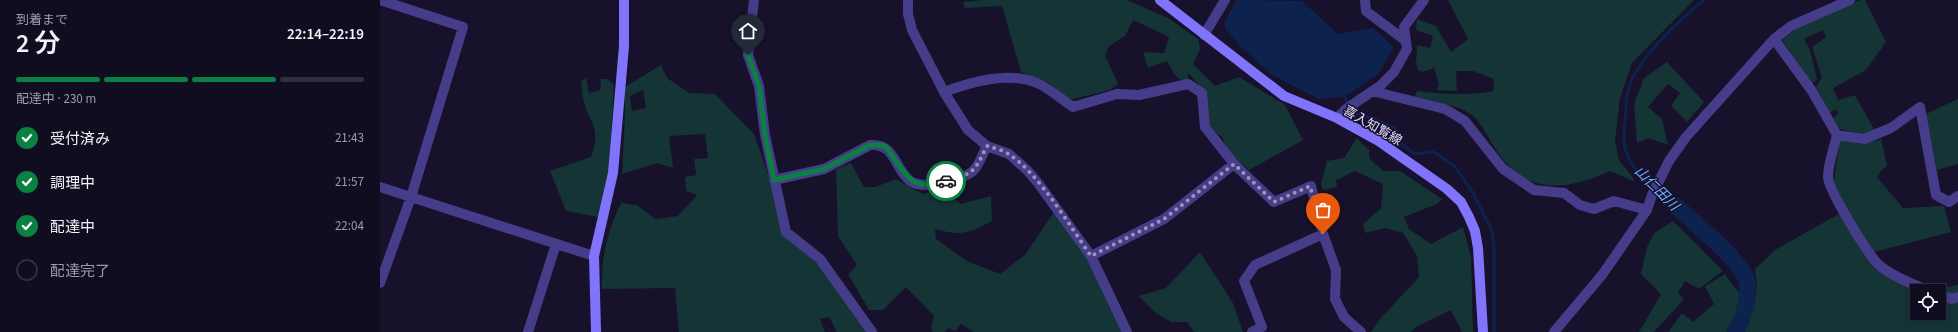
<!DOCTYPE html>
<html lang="ja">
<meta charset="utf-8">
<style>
body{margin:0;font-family:"Source Sans 3","Noto Sans JP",sans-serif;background:#1a1629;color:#f1f3f6;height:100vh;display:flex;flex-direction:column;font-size:15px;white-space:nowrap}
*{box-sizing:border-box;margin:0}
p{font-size:13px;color:#9c9ca5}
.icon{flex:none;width:22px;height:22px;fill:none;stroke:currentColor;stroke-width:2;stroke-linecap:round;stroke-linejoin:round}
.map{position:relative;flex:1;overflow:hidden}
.sheet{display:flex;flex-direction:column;background:#110d20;width:380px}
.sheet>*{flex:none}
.fabs{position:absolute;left:1530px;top:284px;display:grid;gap:8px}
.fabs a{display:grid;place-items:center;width:36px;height:36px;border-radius:0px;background:#110d20;box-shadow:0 2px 6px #0003,0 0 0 1px #302d3e;font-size:20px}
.pin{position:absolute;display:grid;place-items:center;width:34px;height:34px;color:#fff;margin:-41px -17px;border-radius:50% 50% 50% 0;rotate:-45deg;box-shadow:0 0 4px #0007}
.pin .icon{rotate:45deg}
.courier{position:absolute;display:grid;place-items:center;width:40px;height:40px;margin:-20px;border:3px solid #0b8043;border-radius:50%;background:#fff;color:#222;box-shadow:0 1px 5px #0007}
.head em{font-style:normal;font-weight:600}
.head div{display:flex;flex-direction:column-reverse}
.head{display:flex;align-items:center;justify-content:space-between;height:68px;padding:0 16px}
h1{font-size:26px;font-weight:600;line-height:30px}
.bar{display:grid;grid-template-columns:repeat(4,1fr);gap:6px 4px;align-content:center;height:48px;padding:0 16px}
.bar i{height:5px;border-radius:3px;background:#302d3e}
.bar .on{background:#0b8043}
.bar p{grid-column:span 4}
ol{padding:0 16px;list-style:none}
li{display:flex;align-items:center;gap:12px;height:44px}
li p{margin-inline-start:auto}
li .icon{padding:4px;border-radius:50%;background:#0b8043;color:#fff;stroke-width:4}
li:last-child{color:#9c9ca5}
li i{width:22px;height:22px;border:2px solid #302d3e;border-radius:50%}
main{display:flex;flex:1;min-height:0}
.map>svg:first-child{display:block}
.green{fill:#143435;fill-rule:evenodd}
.water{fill:#0e224e}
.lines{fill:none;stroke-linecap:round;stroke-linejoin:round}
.stream{stroke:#0e224e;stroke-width:3}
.river{stroke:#0e224e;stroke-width:17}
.street{stroke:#453d89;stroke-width:10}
.secondary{stroke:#8074fd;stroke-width:10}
.done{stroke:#9b95b5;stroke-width:4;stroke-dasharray:0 7.2}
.route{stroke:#0b8043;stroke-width:5}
.labels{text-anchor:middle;stroke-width:3;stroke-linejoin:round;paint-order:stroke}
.street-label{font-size:13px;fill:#e2dcff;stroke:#17112b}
.water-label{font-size:14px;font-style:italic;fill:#6bb1fd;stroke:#17112b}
</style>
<main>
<section class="sheet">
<div class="head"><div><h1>2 分</h1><p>到着まで</p></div><em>22:14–22:19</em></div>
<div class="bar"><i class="on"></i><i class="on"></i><i class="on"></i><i></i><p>配達中 · 230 m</p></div>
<ol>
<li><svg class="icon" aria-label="check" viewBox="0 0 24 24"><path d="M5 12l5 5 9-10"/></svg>受付済み<p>21:43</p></li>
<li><svg class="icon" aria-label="check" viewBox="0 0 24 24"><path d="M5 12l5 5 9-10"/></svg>調理中<p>21:57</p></li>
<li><svg class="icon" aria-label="check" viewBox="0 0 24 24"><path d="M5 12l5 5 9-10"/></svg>配達中<p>22:04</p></li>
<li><i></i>配達完了</li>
</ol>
</section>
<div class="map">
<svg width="1578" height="332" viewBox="0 0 1578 332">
<rect width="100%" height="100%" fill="#17112b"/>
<path class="green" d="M603,0h144l41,18 30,21 2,10 -7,15 22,22 24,-9 46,28 18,35 -54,30 -19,-15 -8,-18 -13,-9 -3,-36 -18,-19v7h-7l-6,-5 -8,-14 -19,7 -5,-16 21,1 5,-16 -36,-17 -8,16 -16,10 -4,9 13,29 -8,6 -41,10 -20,-17 -28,-11 -19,-66 -37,2 -2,-6z
M1068,0h246l-62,63 -12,35 -5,43 4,19 15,19 -1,2 -23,-10c-37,17 -76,25 -106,-10 -11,-13 -19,-34 -31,-45 -11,-10 -44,-16 -58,-19l2,-6c25,3 51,5 76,0l1,-12 -21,-8h-17l1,20 -20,-1 2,-7 -5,-15 -11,4 -5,-2 -2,-7 1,-18 13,3 3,-12 -17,-6 1,-11 19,7 15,26 17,-13z
M1480,0h5l21,42 -20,28 -33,18 5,12 17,-5 20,36 -12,3 -23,-5 -7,-11 5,-4 -2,-5 -7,4 -13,-27 6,-8 -10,-31 14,-10 -3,-7 -19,9 6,11 7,30 -6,4 -29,-44 15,-12z
M1287,62l37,40 -17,20 -16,-16 9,-13 -12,-9 -20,23 14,12 6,26 -20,-7 -11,5 -3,-39 10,-26z
M281,65l6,13 22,15 26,1 39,40 17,49 12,50 34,29 49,70h-29l-8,-15 -9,2 5,13h-146l-4,-44 -73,1c-1,-33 5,-56 19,-86l16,2 18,14 23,-3 19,-21 -11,-4 -1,-14 11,-2 -2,-16 14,-1 -3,-24 -36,2 4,32 -15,-5 -36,11 3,-59v-28zM263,90l3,18 -14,3 -2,-15z
M206,78l3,15 11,-3 1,-11h7l6,6 -5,89 -11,43 -32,-6 -16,-40 41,-14c10,-27 1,-30 -7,-54 -2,-7 -2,-15 -3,-22z
M1578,99v65l-21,6 -11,-56z
M977,138l12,12v8l14,13h17l42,28 -5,5 -33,13 5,12 22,15 32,-17 8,30 2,75h-11l-11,-22 -35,17 -5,5h-40l10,-14 38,-41 -2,-21 -14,-23 -18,-5 -20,5 -2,-9 18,-16 2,-24 -28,-13 -19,9 1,7 -14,3 -2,-6 6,-23 17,-3z
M1501,139l6,27 -7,6 -3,5 26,31 41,-2 7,26 -77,20 -41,-65 7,-47 21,4z
M471,163l13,24h11l21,-8 27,15 17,-5 21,15 30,-8 1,25c-24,13 -30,15 -57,8l1,10 31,22 33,13 25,-19 29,-43 35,49 34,71h-149l-13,-8 -6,7 -7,-3 -3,4h-12l-2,-5 3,-11 -28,-29 -23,23h-14l-21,-36 9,-9 -19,-29 -2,-67z
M1459,214l37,55 46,22h-5v22h22v-22h-13l32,-6v47h-290l14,-19 11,9 21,-18 -9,-18 20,-12 17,23h12l3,-9 -2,-19 20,-19z
M1293,221l50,50 -24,18 -14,-8 -7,12 6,6 -30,33h-15l22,-38 -20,-20 6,-27 7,-14z
M820,252l33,51 10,29h-49l-7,-10h-16l-15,-9 -17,-17 27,-8z"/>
<path class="water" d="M857,0l65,1 36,33 35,-6 21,19 -16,27 -32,22 -27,3 -47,-24 -30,-27 -17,-19v-9z"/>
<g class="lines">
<path class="stream" d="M963,93l4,9
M973,109l3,4 17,5 22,10 6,16 14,10 19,-2 21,15 17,24 20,40 2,17v84
M1296,206c-16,-13 -37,-27 -47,-47 -7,-14 -5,-24 -4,-39 2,-10 0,-23 4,-33 9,-29 51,-68 75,-87"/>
<path class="river" d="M1296,206c18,17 59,49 69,70 7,16 -1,42 -10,56"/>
<path class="street" d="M374,0l-6,55 11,31 6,49 21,97 34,27 52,73
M528,0v14l4,16 32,62 24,38 19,16 22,8 18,16 11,13 53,73 36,76
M985,0l1,11 40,30
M824,35l21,-35
M1394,39l38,52 25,44 27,4 27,-11 29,-21 16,88 13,7 9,-6
M992,91l73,18 20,12 38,48 31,21 30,3 16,12 14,4 20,-8 33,9
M564,92c27,-10 64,-21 93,-9 12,5 25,17 36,24l44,-13 22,1 49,-11 14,9 3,34 29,37 40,38 37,-16 12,48 13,36 -1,29 9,18 17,15
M957,118l9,-9 34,-23 14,-14 13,-23 -3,-22 20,-27
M1457,135c-3,13 -9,29 -9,42 0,13 38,73 48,85 11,12 38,23 54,29
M394,180l50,-11 46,-24c25,-2 24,22 39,35 12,11 54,1 65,-10 5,-5 9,-17 13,-24
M0,187l214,69
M711,256l73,-37 70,-55
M0,283l31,-86 52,-170 -83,-27
M1559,294l13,5 6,-2
M148,332l28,-88
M872,332l10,-5 -18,-46 11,-16 68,-31
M1174,332l48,-57 45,-65 5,-15 17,-34 17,-24 88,-98 17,-13 59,-26"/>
<path class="secondary" d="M780,0l124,96 53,22 40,22 70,49 14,13 8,15 6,14 3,17 5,84
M216,332l-2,-76 19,-83 11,-127v-46"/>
</g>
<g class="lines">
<path class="done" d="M566,181c29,-8 28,-9 41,-35 7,2 16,4 23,9 29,19 60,71 81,101l73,-37 70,-55 40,38 36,-16 13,48"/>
<path class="route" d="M368,55l11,31 6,49 9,45 50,-11 46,-24c5,0 12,-1 16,2 2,2 5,7 7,10 17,24 22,34 53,24"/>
</g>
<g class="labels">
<g class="street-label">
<text transform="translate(993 125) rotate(30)" y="5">喜入知覧線</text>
</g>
<g class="water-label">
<text transform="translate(1277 188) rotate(45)" y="5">山仁田川</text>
</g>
</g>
</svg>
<div class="fabs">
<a><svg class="icon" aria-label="locate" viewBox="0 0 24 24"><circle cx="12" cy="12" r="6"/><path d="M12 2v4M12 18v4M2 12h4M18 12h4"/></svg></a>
</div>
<div class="pin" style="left:943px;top:234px;background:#ea580c"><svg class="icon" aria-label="bag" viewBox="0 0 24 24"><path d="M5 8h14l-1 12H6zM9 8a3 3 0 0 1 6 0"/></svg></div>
<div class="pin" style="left:368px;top:55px;background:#1f2937"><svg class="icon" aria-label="home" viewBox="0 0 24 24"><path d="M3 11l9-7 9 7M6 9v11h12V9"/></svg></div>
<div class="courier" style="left:566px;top:181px"><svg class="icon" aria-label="car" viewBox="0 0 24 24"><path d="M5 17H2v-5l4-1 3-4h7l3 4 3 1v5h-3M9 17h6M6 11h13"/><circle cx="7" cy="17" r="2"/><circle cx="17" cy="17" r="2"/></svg></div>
</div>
</main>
